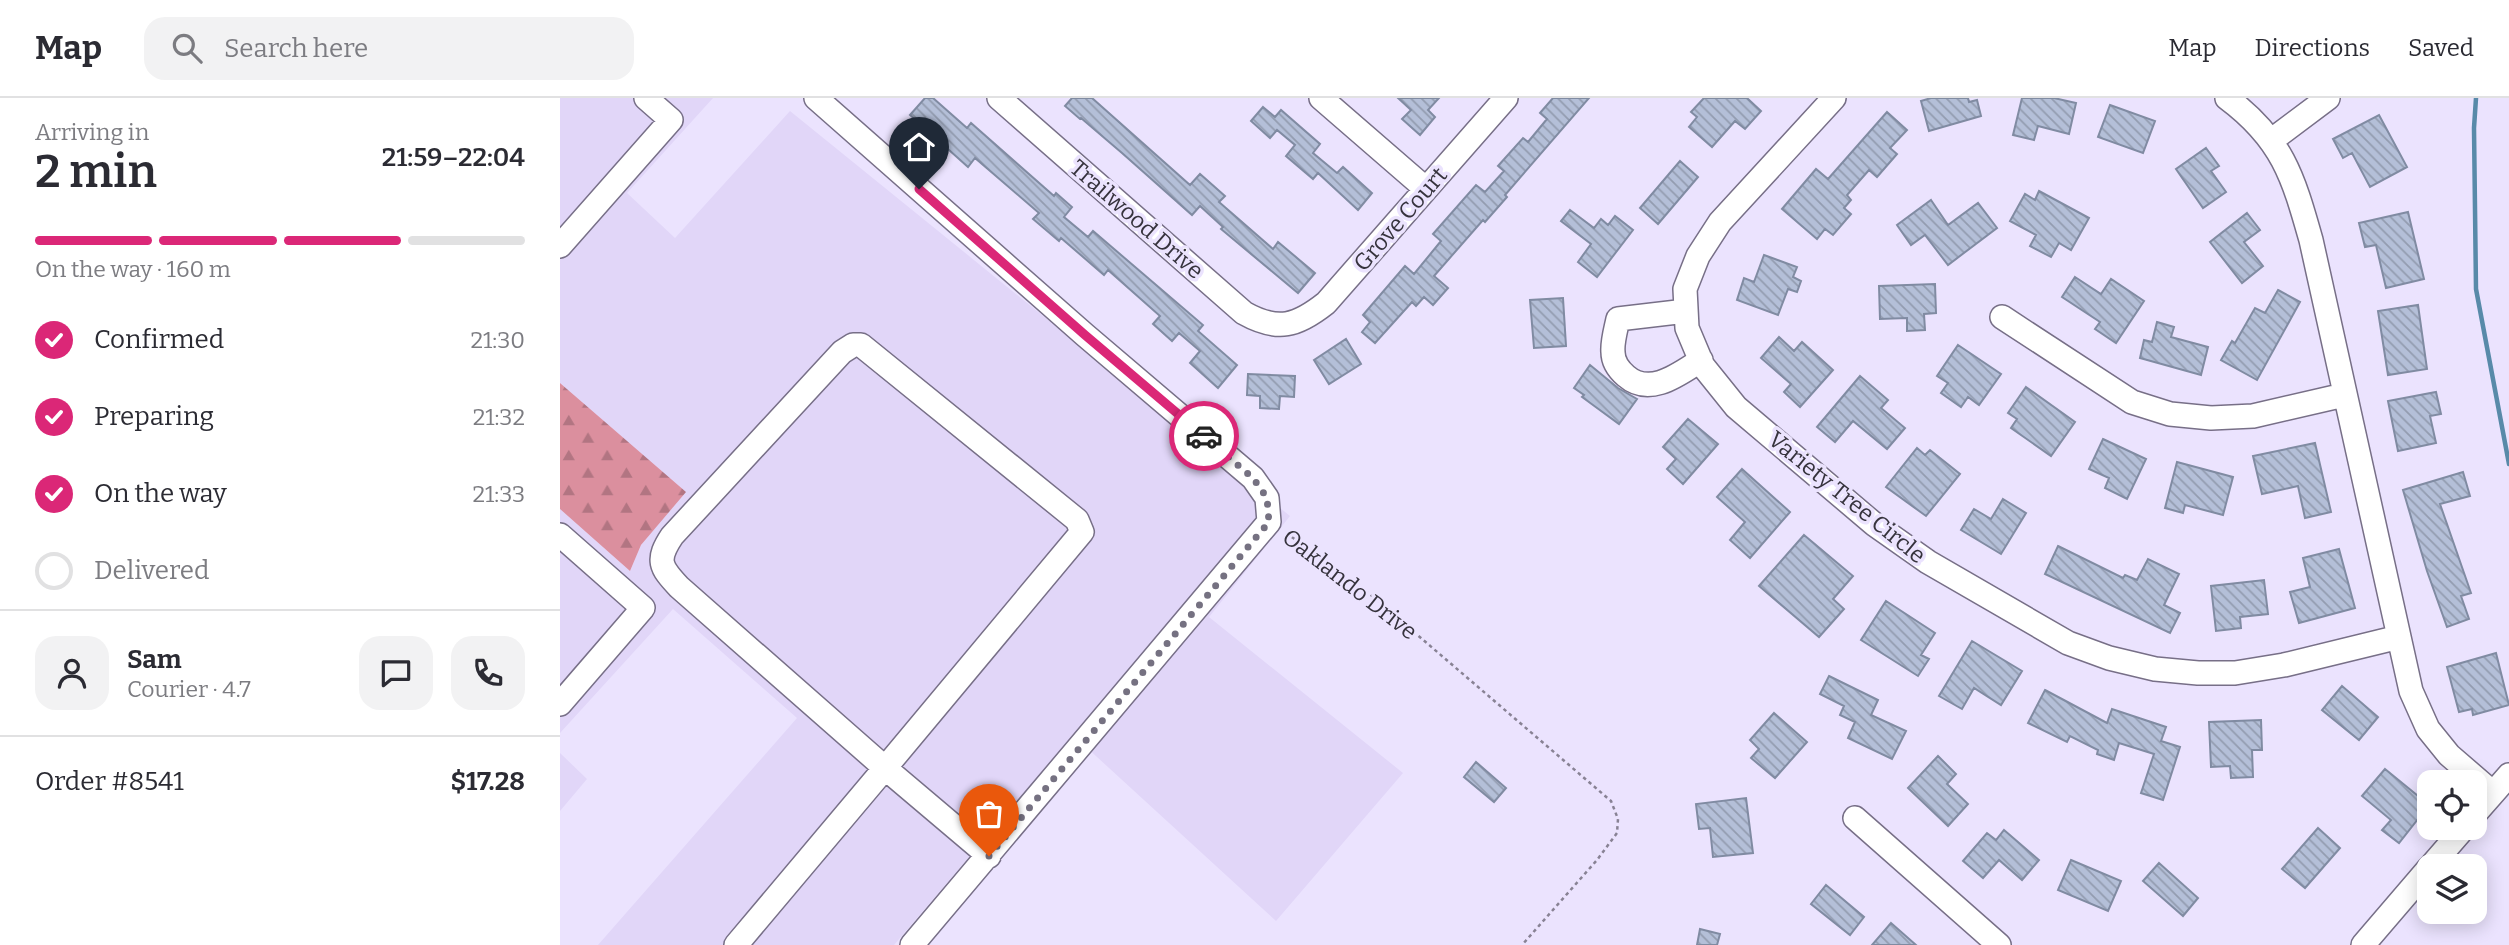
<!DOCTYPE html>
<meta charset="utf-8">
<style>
body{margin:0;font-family:Bitter,serif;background:#f2f2f3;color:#2b2b33;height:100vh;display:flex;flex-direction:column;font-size:26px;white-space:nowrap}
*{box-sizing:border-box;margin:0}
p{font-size:23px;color:#7c7c81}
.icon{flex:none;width:38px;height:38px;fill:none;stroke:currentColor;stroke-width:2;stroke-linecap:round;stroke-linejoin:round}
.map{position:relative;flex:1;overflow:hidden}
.sheet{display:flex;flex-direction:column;background:#fff;width:560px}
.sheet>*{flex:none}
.buttons{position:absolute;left:1857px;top:672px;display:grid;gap:14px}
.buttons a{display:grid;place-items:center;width:70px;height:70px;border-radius:14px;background:#fff;box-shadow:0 4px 18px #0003;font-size:35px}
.pin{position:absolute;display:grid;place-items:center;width:60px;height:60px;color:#fff;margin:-72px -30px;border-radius:50% 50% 50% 0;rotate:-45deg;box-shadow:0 0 7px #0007}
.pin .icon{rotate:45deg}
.courier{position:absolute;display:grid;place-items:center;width:70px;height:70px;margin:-35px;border:5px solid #db2777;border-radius:50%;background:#fff;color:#222;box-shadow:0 2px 9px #0007}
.summary em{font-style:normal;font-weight:600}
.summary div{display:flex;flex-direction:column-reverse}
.summary{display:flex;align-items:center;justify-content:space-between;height:119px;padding:0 35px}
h1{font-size:46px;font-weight:600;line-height:52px}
.bar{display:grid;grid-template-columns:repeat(4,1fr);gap:10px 7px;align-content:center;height:84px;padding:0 35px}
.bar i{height:9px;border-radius:5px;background:#e1e1e2}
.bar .on{background:#db2777}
.bar p{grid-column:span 4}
.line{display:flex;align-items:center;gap:18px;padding:0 35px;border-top:2px solid #e1e1e2}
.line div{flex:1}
.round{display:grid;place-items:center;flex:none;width:74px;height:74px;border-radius:21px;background:#f2f2f3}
ol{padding:0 35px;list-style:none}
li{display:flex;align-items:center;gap:21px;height:77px}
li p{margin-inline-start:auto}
li .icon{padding:7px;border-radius:50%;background:#db2777;color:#fff;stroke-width:4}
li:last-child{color:#7c7c81}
li i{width:38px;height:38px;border:4px solid #e1e1e2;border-radius:50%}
header{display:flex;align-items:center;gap:42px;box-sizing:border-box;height:98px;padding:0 35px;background:#fff;border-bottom:2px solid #e1e1e2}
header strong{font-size:33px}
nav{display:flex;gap:38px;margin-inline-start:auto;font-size:24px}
.search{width:490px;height:63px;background:#f2f2f3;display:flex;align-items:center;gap:18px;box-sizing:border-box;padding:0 24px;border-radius:21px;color:#7c7c81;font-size:26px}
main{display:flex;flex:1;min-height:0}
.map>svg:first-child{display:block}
.built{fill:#e1d6f8}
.forest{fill:url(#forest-firs)}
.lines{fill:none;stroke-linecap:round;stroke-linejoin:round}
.stream{stroke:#588aa9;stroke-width:4.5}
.building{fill:url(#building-back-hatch);stroke:#808ba2;stroke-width:2}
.minor-casing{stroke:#776f87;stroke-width:26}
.path{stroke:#888294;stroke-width:2.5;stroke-dasharray:3.5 3.5;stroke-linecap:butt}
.minor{stroke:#fff;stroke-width:23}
.done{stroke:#757181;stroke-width:7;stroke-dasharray:0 12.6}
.route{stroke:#db2777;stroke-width:9}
.labels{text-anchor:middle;stroke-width:7;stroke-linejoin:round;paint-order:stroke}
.street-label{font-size:23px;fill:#36333d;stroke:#ebe3fe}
</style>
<header>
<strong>Map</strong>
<div class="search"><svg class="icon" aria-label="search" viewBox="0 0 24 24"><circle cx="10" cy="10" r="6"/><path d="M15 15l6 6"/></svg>Search here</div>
<nav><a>Map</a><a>Directions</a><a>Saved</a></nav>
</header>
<main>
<section class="sheet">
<div class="summary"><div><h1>2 min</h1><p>Arriving in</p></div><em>21:59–22:04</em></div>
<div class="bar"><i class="on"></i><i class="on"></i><i class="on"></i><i></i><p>On the way · 160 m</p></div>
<ol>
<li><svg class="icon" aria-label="check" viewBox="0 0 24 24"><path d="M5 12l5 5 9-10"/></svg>Confirmed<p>21:30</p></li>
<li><svg class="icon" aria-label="check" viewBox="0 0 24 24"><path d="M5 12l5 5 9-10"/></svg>Preparing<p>21:32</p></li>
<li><svg class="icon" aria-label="check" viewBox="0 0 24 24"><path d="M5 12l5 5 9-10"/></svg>On the way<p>21:33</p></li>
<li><i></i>Delivered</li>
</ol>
<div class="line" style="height:126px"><a class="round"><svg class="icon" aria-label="person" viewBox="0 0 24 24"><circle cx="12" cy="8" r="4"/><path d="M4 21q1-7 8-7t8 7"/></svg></a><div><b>Sam</b><p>Courier · 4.7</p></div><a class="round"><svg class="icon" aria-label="chat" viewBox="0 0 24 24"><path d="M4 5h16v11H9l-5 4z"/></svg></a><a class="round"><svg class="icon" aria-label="phone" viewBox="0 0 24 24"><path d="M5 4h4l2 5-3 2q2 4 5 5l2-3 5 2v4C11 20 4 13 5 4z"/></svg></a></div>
<div class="line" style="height:91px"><div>Order #8541</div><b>$17.28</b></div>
</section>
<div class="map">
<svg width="1949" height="847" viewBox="0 0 1949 847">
<defs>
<pattern id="forest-firs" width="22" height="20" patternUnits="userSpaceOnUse" patternTransform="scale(1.75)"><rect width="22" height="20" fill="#db8f9e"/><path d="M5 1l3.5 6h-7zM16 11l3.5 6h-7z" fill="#b27582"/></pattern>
<pattern id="building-back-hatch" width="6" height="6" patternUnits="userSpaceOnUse" patternTransform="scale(1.75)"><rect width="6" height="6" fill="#b4bfd8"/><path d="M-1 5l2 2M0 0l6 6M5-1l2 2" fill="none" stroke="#939cb0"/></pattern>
</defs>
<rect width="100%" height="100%" fill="#ebe3fe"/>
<path class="built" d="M0,0h153l-86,95 48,45 115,-127 500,405 -81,101 194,156 -127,148 -203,-186 -179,210h-296l199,-227 -124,-109 -113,124v-224l70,62 11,-26 44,-53 -125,-109z
M0,655l27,26 -27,32z"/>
<path class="forest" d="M0,285l126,109 -45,53 -11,26 -70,-62z"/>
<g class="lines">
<path class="stream" d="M1916,0l-2,30 2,161 33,175"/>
</g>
<path class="building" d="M365,0h8l34,30 4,-5 83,73 2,-3 16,14 -8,10 24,20 5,-6 110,94 -5,6 39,34 -19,23 -28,-25 10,-12 -21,-18 -7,8 -19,-17 7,-8 -52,-46 -4,5 -43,-37 -2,3 -26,-22 6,-6 -64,-55 -7,9 -58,-52z
M512,0h20l98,87 10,-11 25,22 -6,6 54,47 5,-7 37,31 -17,20 -77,-64 2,-2 -23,-21 -8,9 -70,-62 -41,-35 -1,1 -15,-13z
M838,0h41l-11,12 7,7 -15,18 -18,-16 9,-9z
M993,0h36l-84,97 2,2 -22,25 -2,-2 -49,56 14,12 -15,17 -9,-8 -8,9 -4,-4 -37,41 -13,-11 8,-10 -7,-7 42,-49 9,8 27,-33 -8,-7 43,-49 9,7 19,-21 -6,-5 25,-28 5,4 19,-23 -7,-6z
M1144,0h43l14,13 -16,18 -10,-8 -23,26 -23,-20 8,-10 -6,-5z
M1371,0h37l1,4 8,-2 4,16 -52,15 -8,-30z
M1462,0h32l22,5 -7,31 -31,-8 -4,14 -21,-5z
M1550,7l45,16 -12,32 -45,-16z
M703,9l12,10 6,-7 39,34 -7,9 24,20 6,-6 29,26 -14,17 -40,-37 -5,6 -27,-23 9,-11 -18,-15 -7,8 -19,-17z
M1327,14l20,18 -17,18 7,6 -20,23 -8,-7 -22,25 4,5 -7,8 7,6 -18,21 -8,-6 -8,10 -35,-30 34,-40 12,10z
M1819,17l28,52 -37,20 -18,-34 -9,5 -10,-19z
M1646,50l13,18 -8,5 15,21 -23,16 -27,-39z
M1120,63l18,16 -40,47 -18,-16z
M1479,93l50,27 -18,32 -12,-7 -8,14 -21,-11 6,-11 -26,-14 15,-27 10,6z
M1371,102l17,25 30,-22 19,25 -49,37 -23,-30 -14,10 -14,-20z
M1010,112l24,18 7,-9 7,6 7,-9 18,14 -36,47 -19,-15 13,-18 -30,-23z
M1848,114l16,67 -38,9 -10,-43 -11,2 -6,-24z
M1687,115l13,17 -16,12 19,24 -21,17 -32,-41z
M1204,157l33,12 -4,10 8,4 -4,11 -9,-3 -10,26 -41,-15 7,-22 10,4z
M1515,179l26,17 10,-15 33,22 -28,42 -21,-14 5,-7 -38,-25z
M1375,186l1,29 -12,1 1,16 -18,1v-13l-27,1 -1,-33z
M1718,192l22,12 -43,78 -36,-20 11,-19 3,2 20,-35 10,5z
M1003,200l3,48 -32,2 -4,-48z
M1858,207l9,64 -39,6 -10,-64z
M1597,224l17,5 -3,10 37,10 -7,28 -61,-17 4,-18 8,2z
M1219,239l15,14 8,-9 31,28 -33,37 -16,-15 7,-8 -30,-26z
M786,241l15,25 -32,20 -15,-24z
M1398,247l43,29 -22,31 -11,-8 -7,10 -20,-14 7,-10 -11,-7z
M1030,267l28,23 19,11 -18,25 -37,-27 2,-2 -10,-7z
M688,276l47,2 -1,21 -14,-1 -1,13 -19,-1v-12l-13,-1z
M1300,278l28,24 -7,8 24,20 -18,21 -34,-28 -18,21 -18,-15z
M1466,289l49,35 -24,34 -40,-28 6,-9 -9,-6z
M1876,294l5,22 -11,2 6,27 -38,8 -10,-50z
M1128,321l30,25 -35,40 -16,-15 9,-10 -13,-12z
M1543,341l43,20 -19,40 -22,-11 4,-10 -20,-9z
M1755,345l16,69 -26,6 -7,-32 -36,8 -9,-38z
M1357,350l8,7 5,-5 30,24 -34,42 -40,-29z
M1617,364l56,15 -10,38 -38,-10 -2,8 -18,-5z
M1182,371l48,43 -40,46 -20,-18 15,-18 -28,-25z
M1903,374l7,24 -30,8 31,89 -10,3 8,23 -22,8 -20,-56 -24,-81z
M1443,401l23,14 -25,41 -40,-24 13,-21 17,10z
M1244,437l49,41 -20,23 11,10 -25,28 -60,-51z
M1498,448l65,32 2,-3 12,5 11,-21 31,15 -15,31 16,8 -10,20 -125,-59z
M1779,451l16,59 -56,15 -9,-31 20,-5 -7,-29z
M1704,482l4,34 -28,3 1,11 -25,3 -5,-45z
M1326,503l49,32 -14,22 8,4 -11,17 -57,-36z
M1412,543l50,30 -21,34 -27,-17 -12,21 -23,-13z
M1936,555l13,52 -36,10 -1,-6 -13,3 -12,-45z
M1269,578l49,24 -7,15 35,16 -14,28 -44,-21 7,-16 -15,-7 4,-9 -24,-12z
M1782,588l36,31 -19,23 -37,-30z
M1485,592l62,33 5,-14 54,18 -5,14 19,6 -17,53 -22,-7 13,-39 -35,-11 -5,17 -17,-6 1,-4 -28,-14 -3,6 -39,-19z
M1214,615l33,29 -32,36 -24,-20 8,-9 -9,-9z
M1701,622l1,30h-10l1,27 -22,1 -1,-12 -19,1 -2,-45z
M1378,658l18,18 -9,10 21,20 -20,22 -40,-38z
M916,664l30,26 -12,14 -30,-25z
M1825,671l44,36 -30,38 -17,-13 9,-10 -29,-24z
M1186,700l7,55 -40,4 -3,-29 -11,1 -3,-25z
M1758,730l22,20 -35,40 -23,-19z
M1444,732l35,30 -17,20 -23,-20 -16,18 -20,-17 24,-28 9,7z
M1511,762l50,21 -13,30 -50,-21z
M1599,765l39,35 -15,18 -40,-35z
M1266,787l38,32 -14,18 -39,-31z
M1331,825l25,22h-44z
M1140,831l20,5 -3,11h-20z"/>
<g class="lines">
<g class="minor-casing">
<path id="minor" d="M256,0l269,237 168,143 14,20 2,24 -357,423
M439,0l245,215c34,19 53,13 82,-10l180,-205
M761,0l105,91
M1274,0l-114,124 -22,34 -13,33 2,39 16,38 33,41 138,117 54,38 140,81 41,15 46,11 43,4h37l49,-8 115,-28
M1667,0c55,41 66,78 84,142l100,451 17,38 21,26 44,38
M1712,42l56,-42
M0,148l111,-126 -25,-22
M1126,213l-68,8c-2,10 -6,23 -5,33 0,10 6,18 13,24 24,21 53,-2 75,-16
M1442,219l130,85 38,12 41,4 42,-2 91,-21
M293,247h8l216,175 5,12 -197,236 -206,-181c-19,-20 -23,-27 -7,-51l170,-184z
M0,437l83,73 -83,96
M1914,717l35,-40
M1295,720l144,127
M1871,768l33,-38
M176,847l149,-177 104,88
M1803,847l66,-77"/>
</g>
<path class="path" d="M726,435l72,51 253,217 7,18 -1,14 -20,27 -75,85"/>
<use href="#minor" class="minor"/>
</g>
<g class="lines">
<path class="done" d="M429,758l280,-334 -2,-24 -14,-20 -49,-42"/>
<path class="route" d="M359,91l166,146 119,101"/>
</g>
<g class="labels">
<g class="street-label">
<text transform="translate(577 121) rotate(41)" y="8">Trailwood Drive</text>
<text transform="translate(840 121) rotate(-49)" y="8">Grove Court</text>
<text transform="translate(1287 399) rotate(39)" y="8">Variety Tree Circle</text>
<text transform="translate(790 486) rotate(38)" y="8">Oaklando Drive</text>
</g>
</g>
</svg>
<div class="buttons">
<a><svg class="icon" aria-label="locate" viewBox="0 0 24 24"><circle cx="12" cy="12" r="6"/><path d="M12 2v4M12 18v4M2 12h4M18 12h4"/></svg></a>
<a><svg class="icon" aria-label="layers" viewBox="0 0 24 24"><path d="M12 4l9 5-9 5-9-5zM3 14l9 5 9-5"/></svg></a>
</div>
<div class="pin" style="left:429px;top:758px;background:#ea580c"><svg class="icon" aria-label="bag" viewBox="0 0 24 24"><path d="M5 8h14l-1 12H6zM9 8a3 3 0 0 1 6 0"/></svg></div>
<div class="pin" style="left:359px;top:91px;background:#1f2937"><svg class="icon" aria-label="home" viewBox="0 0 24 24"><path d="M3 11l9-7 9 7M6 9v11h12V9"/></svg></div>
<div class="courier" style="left:644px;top:338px"><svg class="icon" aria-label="car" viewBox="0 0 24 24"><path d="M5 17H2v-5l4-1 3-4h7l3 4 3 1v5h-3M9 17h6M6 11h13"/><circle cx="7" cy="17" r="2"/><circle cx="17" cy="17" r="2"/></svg></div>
</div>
</main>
